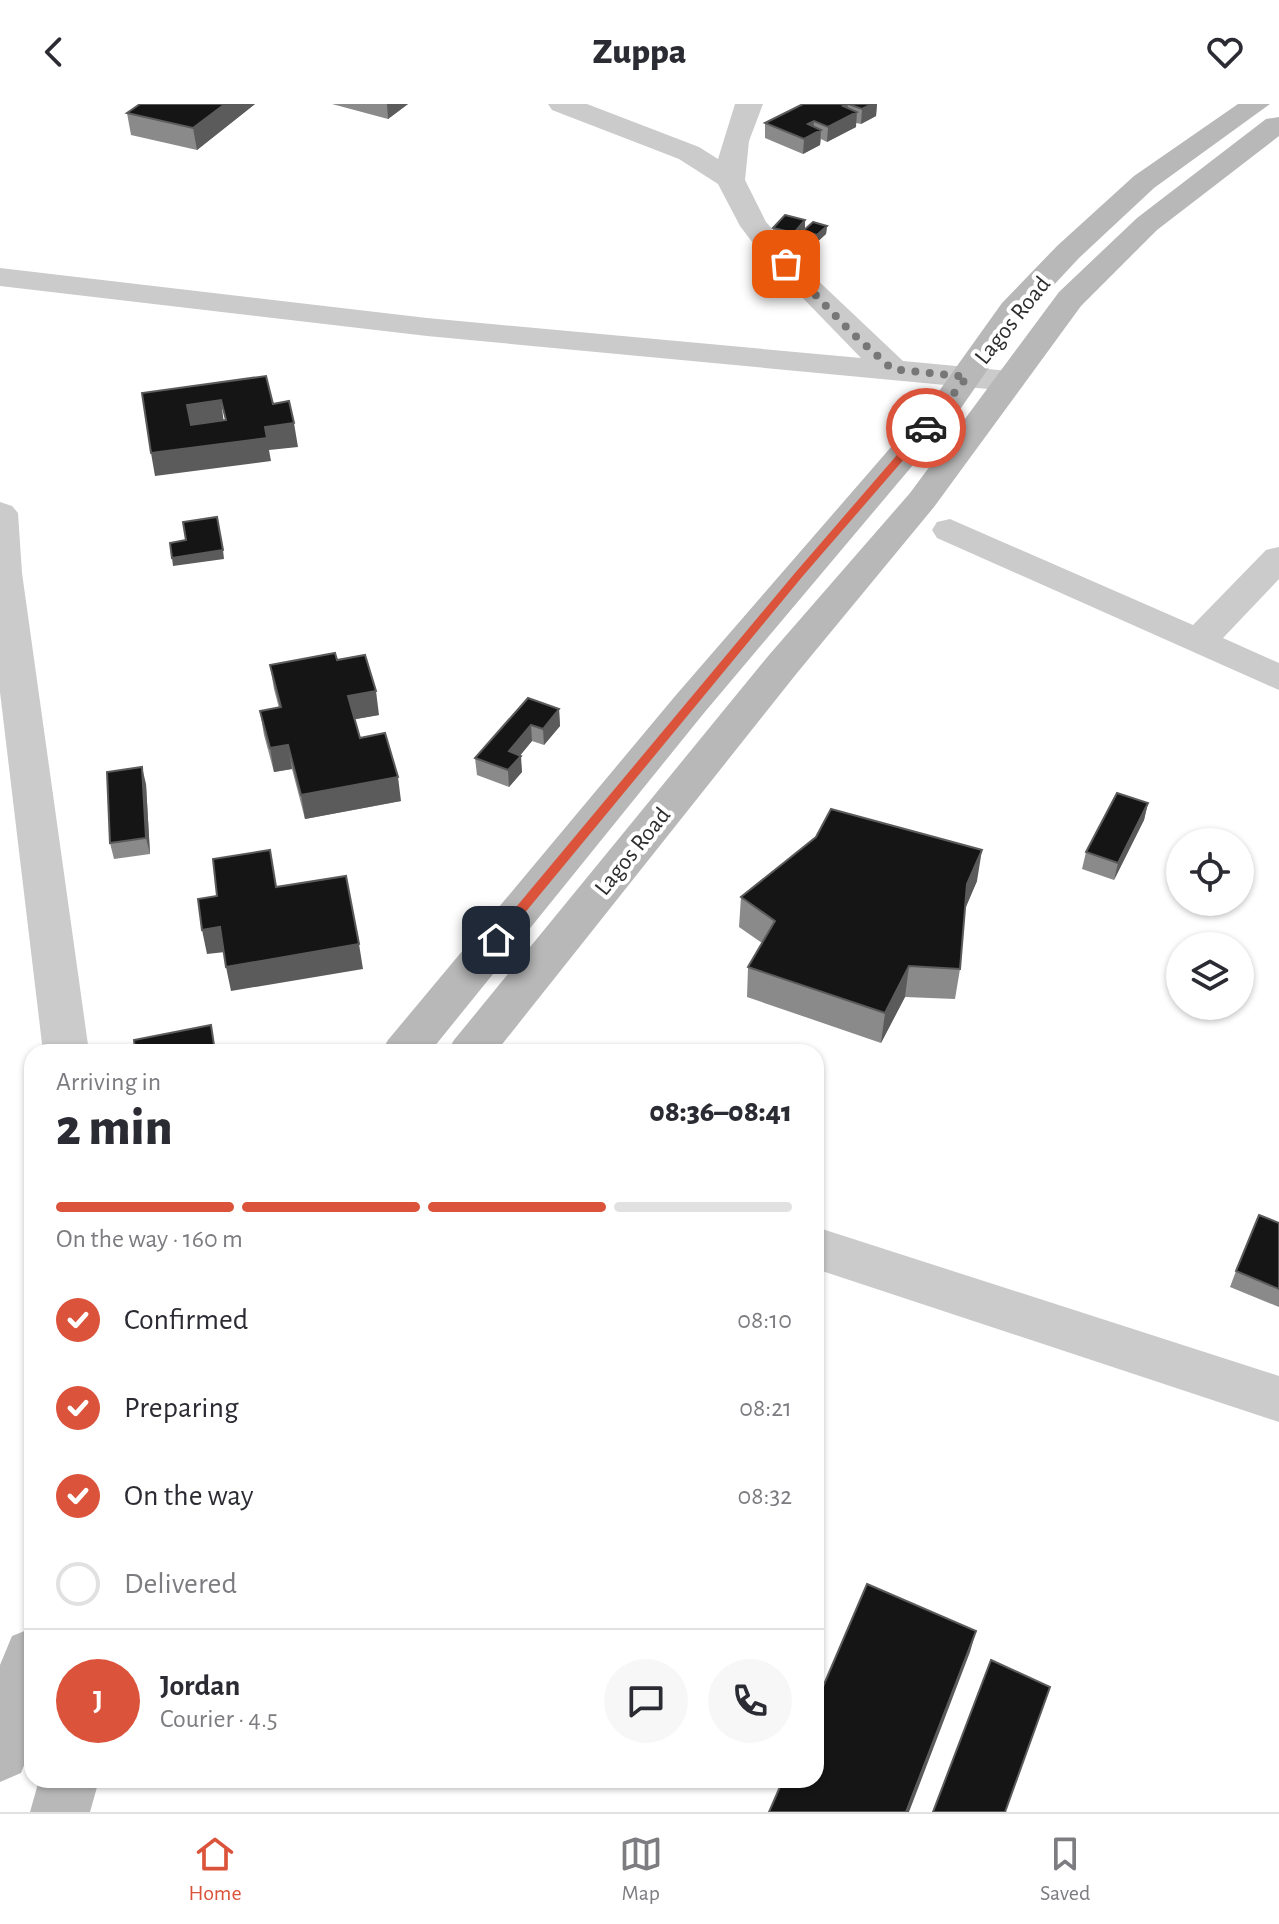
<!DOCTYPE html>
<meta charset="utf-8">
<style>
body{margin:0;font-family:"Alegreya Sans",sans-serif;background:#f7f7f7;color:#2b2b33;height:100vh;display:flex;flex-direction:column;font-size:30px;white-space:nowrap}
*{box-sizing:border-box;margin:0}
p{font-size:26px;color:#7c7c81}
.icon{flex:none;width:44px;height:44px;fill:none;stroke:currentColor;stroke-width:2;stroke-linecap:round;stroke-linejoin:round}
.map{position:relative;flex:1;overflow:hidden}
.drawer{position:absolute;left:24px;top:940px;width:800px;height:744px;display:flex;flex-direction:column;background:#fff;border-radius:24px;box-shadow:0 2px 6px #0004}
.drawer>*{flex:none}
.buttons{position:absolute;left:1166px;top:724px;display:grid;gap:16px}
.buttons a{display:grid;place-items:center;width:88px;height:88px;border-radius:50%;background:#fff;box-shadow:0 2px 6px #0004;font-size:40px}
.pin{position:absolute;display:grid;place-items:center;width:68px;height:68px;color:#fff;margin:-34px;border-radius:16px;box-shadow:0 4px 12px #0006}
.courier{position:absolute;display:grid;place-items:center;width:80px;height:80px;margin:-40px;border:6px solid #db533a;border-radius:50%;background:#fff;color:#222;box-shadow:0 2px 10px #0007}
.overview em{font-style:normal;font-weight:800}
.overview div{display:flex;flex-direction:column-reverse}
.overview{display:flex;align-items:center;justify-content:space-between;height:136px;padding:0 32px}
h1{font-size:52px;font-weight:800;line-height:60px}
.bar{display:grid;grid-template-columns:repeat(4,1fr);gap:12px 8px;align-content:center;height:96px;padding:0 32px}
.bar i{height:10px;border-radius:6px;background:#e1e1e2}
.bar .active{background:#db533a}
.bar p{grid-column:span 4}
.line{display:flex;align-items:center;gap:20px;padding:0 32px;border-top:2px solid #e1e1e2}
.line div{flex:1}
.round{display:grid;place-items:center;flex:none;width:84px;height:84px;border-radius:42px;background:#f7f7f7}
ol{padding:0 32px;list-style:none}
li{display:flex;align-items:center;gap:24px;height:88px}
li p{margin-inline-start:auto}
li .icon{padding:8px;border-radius:50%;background:#db533a;color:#fff;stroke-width:4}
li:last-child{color:#7c7c81}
li i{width:44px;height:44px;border:4px solid #e1e1e2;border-radius:50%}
header{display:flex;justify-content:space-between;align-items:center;height:104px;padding:0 32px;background:#fff;font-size:36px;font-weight:800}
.menu{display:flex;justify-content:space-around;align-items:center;height:112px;border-top:2px solid #e1e1e2;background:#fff;font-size:22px;color:#7c7c81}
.menu a{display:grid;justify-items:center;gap:4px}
.menu .active{color:#db533a}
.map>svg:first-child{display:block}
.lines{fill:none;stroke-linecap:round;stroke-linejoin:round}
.street{fill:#cbcbcb;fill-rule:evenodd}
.secondary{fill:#b8b8b8;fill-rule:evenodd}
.wall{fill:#8a8a8a}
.shaded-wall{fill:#5b5b5b}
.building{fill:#151515;stroke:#5b5b5b;stroke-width:2;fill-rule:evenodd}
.route{fill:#db533a}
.done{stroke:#777;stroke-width:8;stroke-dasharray:0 14.4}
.labels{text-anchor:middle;stroke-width:8;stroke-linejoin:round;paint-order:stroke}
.street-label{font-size:24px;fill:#2e2e2e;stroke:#fff}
</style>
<header><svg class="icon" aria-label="back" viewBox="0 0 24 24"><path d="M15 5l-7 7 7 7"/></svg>Zuppa<svg class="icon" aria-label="heart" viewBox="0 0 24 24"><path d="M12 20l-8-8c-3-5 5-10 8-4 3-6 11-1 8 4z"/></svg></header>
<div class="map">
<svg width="1279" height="1708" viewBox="0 0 1279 1708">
<rect width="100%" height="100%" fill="#fff"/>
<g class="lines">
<path class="street" d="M548,0h39l112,43 19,12 17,-55h28l-14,37 -4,39 21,42 45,52 92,87 106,10 12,3 4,7 -4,7 -12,3 -582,-55 -427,-50v-18l427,50 434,40 -96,-99 -25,-33 -22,-42 -39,-25 -127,-49z
M0,398l12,4 6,7 4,60 67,479h-46l-43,-360z
M950,415l243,106 73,-75 13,-3v32l-56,59 56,25v27l-342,-152 -5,-8 5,-8z
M816,1123l463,149v46l-463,-153z"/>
<path class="secondary" d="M1238,0h32l-116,84 -75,70 -55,59 -63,91 -257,305 -274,339h-49l7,-12 288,-345 261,-301 65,-91 55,-57 77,-70z
M1279,13v19l-122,94 -76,76 -147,201 -137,166 -301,379h-49l7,-12 315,-385 141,-162 149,-201 78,-74 129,-99z
M32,1524v117l-11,28 -21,9v-117l12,-29z
M39,1676h60l-9,32h-60z"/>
</g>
<path class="wall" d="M140,0h115l-58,46 -66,-15 -4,-22z
M332,0h76l-20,15z
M803,0h74l-1,12 -15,8 -5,-1v4l-29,15 -6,-3 -1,6 -17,9 -38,-16v-15z
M827,122l-1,8 -10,9 -14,-4 1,-8z
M773,124h32l-11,13 -21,-5z
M337,556l42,55 -24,4 5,19 41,63 -96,18 -13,-50 -18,3 -10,-37 -4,-24 19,-3 -5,-19 -4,-24z
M559,605l1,17 -16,19 -12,-4 -12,14 2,17 -13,15 -32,-12 -2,-17z
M146,680l4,70 -36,5 -4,-16z
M1148,699l-4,17 -30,60 -32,-11 4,-17z
M977,777l-12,27 -5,61 -5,30 -50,-2 -24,46 -134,-46 1,-30 14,-24 -23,-16 2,-30z
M1279,1119v84l-49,-20 6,-16z"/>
<path class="shaded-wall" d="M225,0h30l-58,46 -4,-22z
M387,0h21l-20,15z
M848,0l-1,13 10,-5 -1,15 -29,15 1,-15 15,-21z
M872,0h5l-1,12 -15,8 1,-15z
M814,17l-1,13 8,-4 -1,15 -17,9 1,-15 4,-15z
M805,116v8l-11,13v-8z
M827,122l-1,8 -10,9 1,-8z
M221,296l3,24 -33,5 -4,-24z
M294,319l4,24 -29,3 2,11 -116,15 -4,-23 114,-26z
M223,446l1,9 -51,7 -1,-8z
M376,587l3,24 -28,5 -3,-24z
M559,605l1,17 -16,19 -1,-16z
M531,621l1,16 -22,27 -1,-17z
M288,641l4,24 -18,3 -4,-24z
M521,652l1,16 -13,15 -1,-17z
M142,663l4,17 4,70 -4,-16z
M398,673l3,24 -96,18 -4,-24z
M1148,699l-4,17 -30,60 4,-17z
M982,746l-5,31 -14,33 4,-30z
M220,823l5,25 -18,2 -5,-24z
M359,840l4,25 -132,22 -5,-24z
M909,862l-4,31 -24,46 4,-30z
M976,1527l-6,21 -61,160h-3z"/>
<path class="building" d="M140,0h85l-32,24 -66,-15z
M803,0h44l-4,2 14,6 -29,15 -14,-6 -6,3 13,6 -17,9 -39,-16z
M848,0h24l-10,5z
M785,111l20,5 -11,13 -21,-5z
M813,118l14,4 -10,9 -14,-4z
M266,272l7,28 16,-3 5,22 -29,4 2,11 -116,15 -9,-60zM221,296l5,20 -35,5 -4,-20z
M217,413l6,33 -51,8 -2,-15 16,-3 -3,-18z
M335,549l2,7 28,-5 11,36 -28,5 12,42 25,-5 13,44 -97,18 -13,-50 -18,3 -10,-37 21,-4 -11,-42z
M528,594l31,11 -16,20 -12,-4 -22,26 12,5 -13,14 -33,-12z
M142,663l4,71 -36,5 -3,-71z
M1117,689l31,10 -30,60 -32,-11z
M831,705l151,41 -15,34 -7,85 -51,-3 -24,47 -137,-46 27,-46 -34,-24 75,-60z
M270,746l6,37 70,-11 13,68 -133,23 -6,-40 -18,3 -4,-31 19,-3 -4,-37z
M211,921l4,27h-80l-1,-12z
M1259,1111l20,8v66l-43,-18z
M867,1480l109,47 -70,181h-137l14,-32h33v-77z
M991,1556l59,27 -45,125h-72z"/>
<path class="route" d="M922,322l9,2 -129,149 -302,366h-9v-6l304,-364z"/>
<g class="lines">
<path class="done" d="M786,160l65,68 41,37 75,8 -41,51"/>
</g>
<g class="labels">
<g class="street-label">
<text transform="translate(1012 216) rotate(-51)" y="8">Lagos Road</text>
<text transform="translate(632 747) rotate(-51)" y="8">Lagos Road</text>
</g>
</g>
</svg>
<div class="buttons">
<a><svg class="icon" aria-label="locate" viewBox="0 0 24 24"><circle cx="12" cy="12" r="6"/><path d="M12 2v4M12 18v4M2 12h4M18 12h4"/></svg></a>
<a><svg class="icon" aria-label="layers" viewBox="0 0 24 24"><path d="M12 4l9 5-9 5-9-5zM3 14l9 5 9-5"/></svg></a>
</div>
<div class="pin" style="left:786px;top:160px;background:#ea580c"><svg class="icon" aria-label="bag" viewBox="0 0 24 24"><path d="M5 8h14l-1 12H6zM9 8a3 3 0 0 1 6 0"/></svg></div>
<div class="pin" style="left:496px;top:836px;background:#1f2937"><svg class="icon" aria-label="home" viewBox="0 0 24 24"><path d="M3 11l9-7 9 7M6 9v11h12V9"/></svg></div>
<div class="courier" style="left:926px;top:324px"><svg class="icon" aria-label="car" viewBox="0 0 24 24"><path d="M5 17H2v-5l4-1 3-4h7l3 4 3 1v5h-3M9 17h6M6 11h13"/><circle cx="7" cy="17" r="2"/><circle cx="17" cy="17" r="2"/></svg></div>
<section class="drawer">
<div class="overview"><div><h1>2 min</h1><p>Arriving in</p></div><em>08:36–08:41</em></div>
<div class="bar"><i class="active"></i><i class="active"></i><i class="active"></i><i></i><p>On the way · 160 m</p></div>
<ol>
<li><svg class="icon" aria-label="check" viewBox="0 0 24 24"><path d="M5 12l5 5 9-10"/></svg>Confirmed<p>08:10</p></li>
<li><svg class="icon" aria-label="check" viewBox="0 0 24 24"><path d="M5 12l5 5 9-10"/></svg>Preparing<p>08:21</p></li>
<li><svg class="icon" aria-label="check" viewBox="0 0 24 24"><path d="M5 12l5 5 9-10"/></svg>On the way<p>08:32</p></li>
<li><i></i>Delivered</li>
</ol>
<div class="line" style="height:144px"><b class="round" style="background:#db533a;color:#fff">J</b><div><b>Jordan</b><p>Courier · 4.5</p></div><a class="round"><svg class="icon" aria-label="chat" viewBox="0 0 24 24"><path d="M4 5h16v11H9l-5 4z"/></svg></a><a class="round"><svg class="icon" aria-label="phone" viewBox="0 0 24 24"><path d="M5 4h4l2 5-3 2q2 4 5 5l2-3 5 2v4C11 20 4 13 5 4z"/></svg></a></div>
</section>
</div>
<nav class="menu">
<a class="active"><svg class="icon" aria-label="home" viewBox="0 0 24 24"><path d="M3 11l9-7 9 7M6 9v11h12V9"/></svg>Home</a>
<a><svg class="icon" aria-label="map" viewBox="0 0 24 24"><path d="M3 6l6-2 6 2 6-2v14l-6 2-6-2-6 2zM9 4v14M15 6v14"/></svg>Map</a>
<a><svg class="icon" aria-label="saved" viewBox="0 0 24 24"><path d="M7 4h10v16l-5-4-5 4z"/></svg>Saved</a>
</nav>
